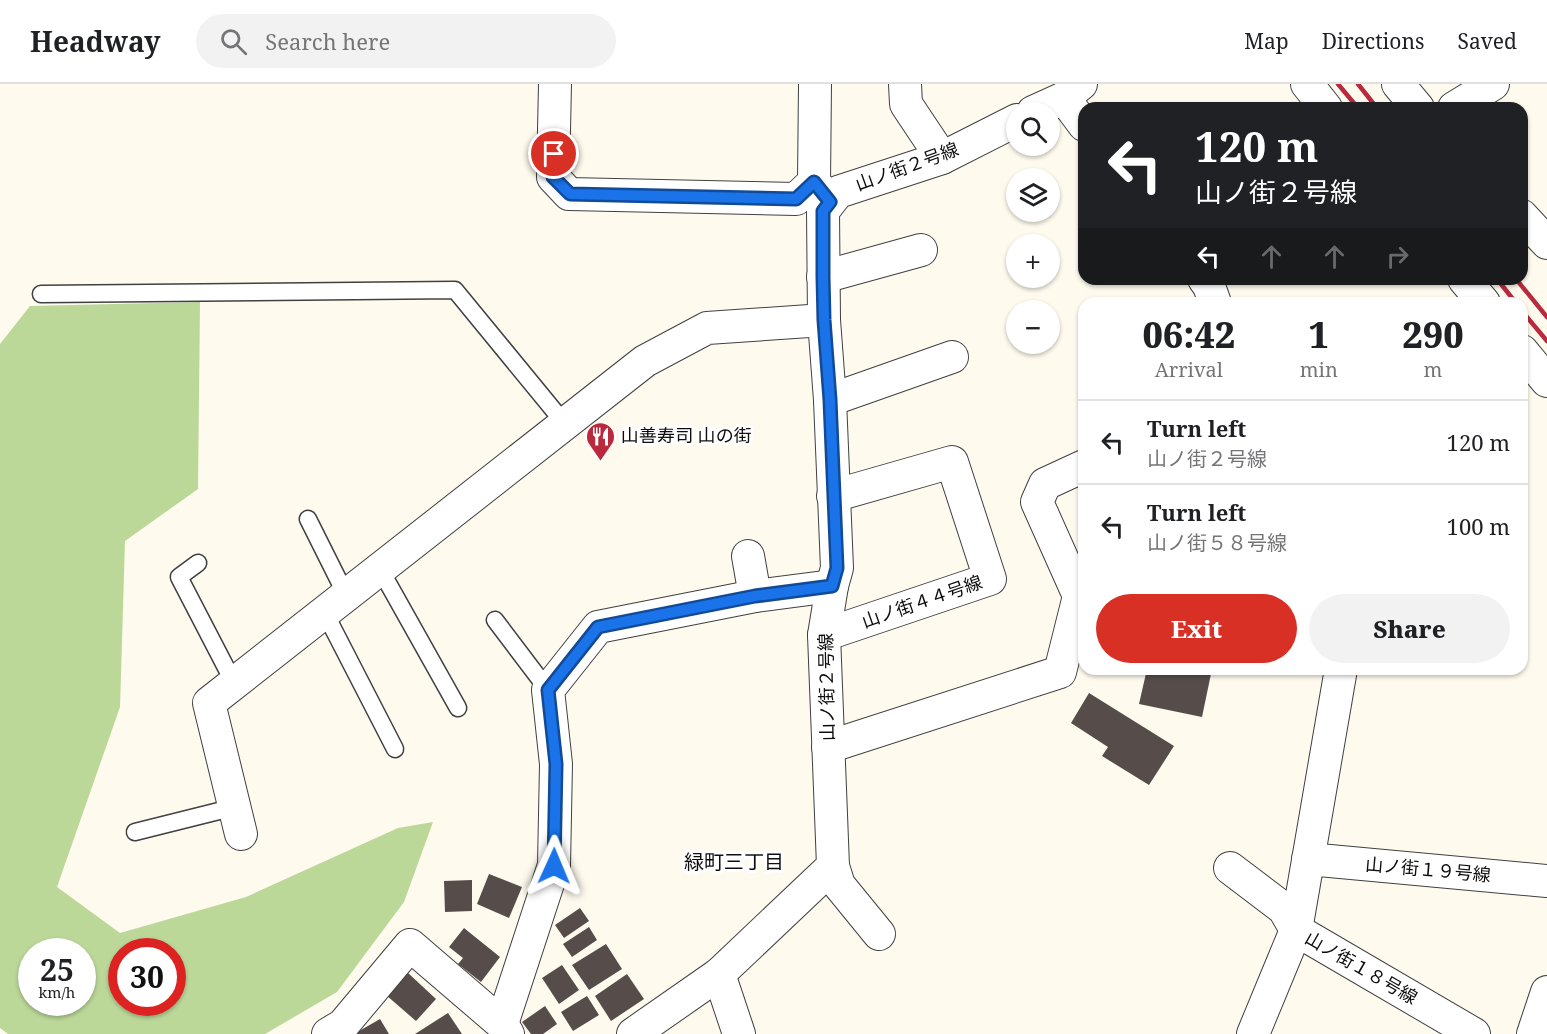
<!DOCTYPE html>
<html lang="en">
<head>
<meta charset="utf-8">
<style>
  :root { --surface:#fff; --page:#f2f2f2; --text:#202124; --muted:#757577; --line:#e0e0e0; --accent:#d93025 }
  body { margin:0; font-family:"Noto Serif","Noto Sans JP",serif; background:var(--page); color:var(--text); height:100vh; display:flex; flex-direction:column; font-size:22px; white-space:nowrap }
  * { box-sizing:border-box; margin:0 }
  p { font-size:20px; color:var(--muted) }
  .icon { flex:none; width:33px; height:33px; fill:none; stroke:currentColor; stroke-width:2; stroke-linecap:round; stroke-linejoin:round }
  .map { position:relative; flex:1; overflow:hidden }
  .drawer { position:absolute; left:1078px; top:213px; width:450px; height:378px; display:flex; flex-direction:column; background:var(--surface); border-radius:18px; box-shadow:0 2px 4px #0004 }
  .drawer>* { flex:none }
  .top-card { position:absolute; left:1078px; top:18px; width:450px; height:183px; border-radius:18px; box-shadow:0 2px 4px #0004; background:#202124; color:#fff; overflow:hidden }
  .controls { position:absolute; left:1006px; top:18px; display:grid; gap:12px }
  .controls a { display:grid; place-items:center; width:54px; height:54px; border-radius:50%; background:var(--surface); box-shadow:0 2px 4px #0004; font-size:30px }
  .speed { position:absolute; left:18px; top:854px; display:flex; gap:12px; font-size:30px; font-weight:700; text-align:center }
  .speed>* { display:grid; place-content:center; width:78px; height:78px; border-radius:50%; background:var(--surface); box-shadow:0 2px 4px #0004; line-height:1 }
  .speed small { font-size:15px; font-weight:400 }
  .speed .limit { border:9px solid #d22; background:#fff; color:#111 }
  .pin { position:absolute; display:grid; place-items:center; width:51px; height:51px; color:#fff; margin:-26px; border:3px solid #fff; border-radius:50%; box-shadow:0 2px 6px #0007 }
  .me { position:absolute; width:66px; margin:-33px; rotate:1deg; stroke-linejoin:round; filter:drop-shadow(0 0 4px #0008) }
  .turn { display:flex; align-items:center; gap:21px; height:126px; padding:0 18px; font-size:27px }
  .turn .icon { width:78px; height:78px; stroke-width:2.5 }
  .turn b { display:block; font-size:42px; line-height:51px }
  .lanes { display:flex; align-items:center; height:57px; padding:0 18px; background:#0003; justify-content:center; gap:30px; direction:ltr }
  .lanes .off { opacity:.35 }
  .eta { display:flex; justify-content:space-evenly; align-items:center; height:102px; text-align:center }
  .eta b { font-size:36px; font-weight:800; line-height:42px }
  .button { display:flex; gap:12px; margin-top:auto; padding:12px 18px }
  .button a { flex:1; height:69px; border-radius:36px; background:var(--accent); color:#fff; font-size:24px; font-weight:800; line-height:69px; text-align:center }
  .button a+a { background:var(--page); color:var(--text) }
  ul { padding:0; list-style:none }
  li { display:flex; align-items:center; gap:18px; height:84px; padding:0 18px; border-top:2px solid var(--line) }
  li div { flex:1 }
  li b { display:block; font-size:22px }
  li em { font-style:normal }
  header { display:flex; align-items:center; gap:36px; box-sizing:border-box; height:84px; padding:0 30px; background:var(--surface); border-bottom:2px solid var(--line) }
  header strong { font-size:28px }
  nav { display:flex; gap:33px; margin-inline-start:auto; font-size:21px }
  .search { width:420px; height:54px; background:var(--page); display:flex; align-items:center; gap:15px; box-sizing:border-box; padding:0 21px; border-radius:33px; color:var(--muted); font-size:22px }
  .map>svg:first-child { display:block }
  .forest { fill:#bbd899; fill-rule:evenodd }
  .building { fill:#564d4a }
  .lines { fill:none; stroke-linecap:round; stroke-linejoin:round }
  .lane-casing { stroke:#404040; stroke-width:19 }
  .street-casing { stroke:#404040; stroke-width:34 }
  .lane { stroke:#fff; stroke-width:16 }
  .street { stroke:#fff; stroke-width:32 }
  .rail { stroke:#b92a3e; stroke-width:4.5 }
  .route-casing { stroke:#114b97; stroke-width:15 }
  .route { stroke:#1a73e8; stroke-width:10 }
  .labels { text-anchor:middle; stroke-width:6; stroke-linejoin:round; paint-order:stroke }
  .street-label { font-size:18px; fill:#0d0d0d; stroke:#fff }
  .poi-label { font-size:18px; fill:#0d0d0d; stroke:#fff; text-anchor:start }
  .neighbourhood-label { font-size:20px; fill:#0d0d0d; stroke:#fff }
</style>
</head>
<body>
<header>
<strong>Headway</strong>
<div class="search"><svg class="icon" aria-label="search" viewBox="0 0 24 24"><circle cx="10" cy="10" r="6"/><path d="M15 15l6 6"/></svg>Search here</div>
<nav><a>Map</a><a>Directions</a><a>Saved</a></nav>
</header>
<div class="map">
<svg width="1547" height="950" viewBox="0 0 1547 950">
  <rect width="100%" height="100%" fill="#fefaee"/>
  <path class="forest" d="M200,218L198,405L125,457L120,623L57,803L120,849L246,813L398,744L433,738L404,818L337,908L265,950H8L0,944V260L30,222ZM32,867H82V918H32ZM122,867H172V918H122Z"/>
  <g class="building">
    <path d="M1147,585H1212L1202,633L1139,620Z"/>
    <path d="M1089,609L1174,662L1149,701L1102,672L1108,663L1071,639Z"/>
    <path d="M489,790L522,803L509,834L477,820Z"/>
    <path d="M472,796V827L445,828L444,797Z"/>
    <path d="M580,824L589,837L564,854L555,841Z"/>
    <path d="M589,843L597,856L572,873L563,860Z"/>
    <path d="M464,844L500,873L481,898L458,880L463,874L449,863Z"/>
    <path d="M606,860L622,885L589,906L572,881Z"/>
    <path d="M562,881L579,906L559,920L542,894Z"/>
    <path d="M407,888L436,915L416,937L386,911Z"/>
    <path d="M627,890L644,915L611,937L595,912Z"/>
    <path d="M587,912L599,931L573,947L561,928Z"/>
    <path d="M545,922L557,940L543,950H531L522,938Z"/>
    <path d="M448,929L462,950H415Z"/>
    <path d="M380,935L389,950H354Z"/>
  </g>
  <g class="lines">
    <defs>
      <g id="lane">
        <path d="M41,210L455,206L565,340"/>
        <path d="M308,435L346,511"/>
        <path d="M198,479L179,493L234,599"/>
        <path d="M380,485L458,624"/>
        <path d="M325,529L395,665"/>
        <path d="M495,536L548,606"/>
        <path d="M135,748L235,723"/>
      </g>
      <g id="street">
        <path d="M555,0L553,93L569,110L796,115L814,98"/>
        <path d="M815,0L814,98L828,115"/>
        <path d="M905,0L906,20L942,74"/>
        <path d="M1307,0L1326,24"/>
        <path d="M1398,0L1418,24"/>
        <path d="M1064,14L1084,41"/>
        <path d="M1454,24L1493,0"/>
        <path d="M1033,28L1064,14L1081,0"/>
        <path d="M1522,132L1547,159"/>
        <path d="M823,193L921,166"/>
        <path d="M1204,195L1209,202L1215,219"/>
        <path d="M1464,195L1484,219"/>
        <path d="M1522,267L1547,297"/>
        <path d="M830,316L952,273"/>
        <path d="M748,472L755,512"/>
        <path d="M824,551L990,495L952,378L833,412"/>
        <path d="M828,663L1060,588L1079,512L1037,418L1045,400L1084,382"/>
        <path d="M241,750L209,619L645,277L707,244L824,236"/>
        <path d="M1308,775L1547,797"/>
        <path d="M833,782L839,801L879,850"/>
        <path d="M1230,784L1284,825L1296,846L1474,950"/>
        <path d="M719,890L739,950"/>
        <path d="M502,940L554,781L556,680L548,606L598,543L755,512L832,502"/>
        <path d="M328,950L343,941L410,861L502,940L508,950"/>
        <path d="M633,950L719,890L833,782L824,551L832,502L837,484L830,316L824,236L823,127L838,108L942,74L1017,36"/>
        <path d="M1253,950L1296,846L1341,585"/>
        <path d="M1533,950L1547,908"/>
      </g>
    </defs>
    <use href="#lane" class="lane-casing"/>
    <use href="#street" class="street-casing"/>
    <use href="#lane" class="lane"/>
    <use href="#street" class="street"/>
    <g class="rail">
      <path d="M1338,0L1358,24"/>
      <path d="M1358,0L1377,24"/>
      <path d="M1497,195L1516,219"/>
      <path d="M1516,195L1547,233"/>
      <path d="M1522,227L1547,257"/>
    </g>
  </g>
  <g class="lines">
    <defs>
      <path id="route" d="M554,70L553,93L570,110L796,115L814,98L830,118L823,127V193L824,236L830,316L837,484L832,502L755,512L598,543L548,606L556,680L554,782"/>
    </defs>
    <use href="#route" class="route-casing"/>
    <use href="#route" class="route"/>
  </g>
  <defs>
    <symbol id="restaurant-pin" viewBox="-11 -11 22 30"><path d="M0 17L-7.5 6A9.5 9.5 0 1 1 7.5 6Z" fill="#b92a3e" stroke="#fff"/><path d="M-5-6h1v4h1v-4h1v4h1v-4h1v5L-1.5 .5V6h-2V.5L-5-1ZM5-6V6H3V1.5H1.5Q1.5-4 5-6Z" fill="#fff"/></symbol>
  </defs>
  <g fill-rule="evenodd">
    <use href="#restaurant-pin" x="584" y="336" width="33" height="45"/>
  </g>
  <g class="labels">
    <g class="street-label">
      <text transform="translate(907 83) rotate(-20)" y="6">山ノ街２号線</text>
      <text transform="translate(922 518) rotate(-19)" y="6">山ノ街４４号線</text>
      <text transform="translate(827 603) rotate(-91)" y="6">山ノ街２号線</text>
      <text transform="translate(1428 786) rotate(5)" y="6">山ノ街１９号線</text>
      <text transform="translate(1361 884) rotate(30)" y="6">山ノ街１８号線</text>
    </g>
    <g class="poi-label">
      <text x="621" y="358">山善寿司 山の街</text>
    </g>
    <g class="neighbourhood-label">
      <text x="734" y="785">緑町三丁目</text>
    </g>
  </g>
</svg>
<div class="controls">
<a><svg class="icon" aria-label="search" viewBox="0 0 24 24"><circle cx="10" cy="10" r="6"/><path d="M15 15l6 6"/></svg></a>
<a><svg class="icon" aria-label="layers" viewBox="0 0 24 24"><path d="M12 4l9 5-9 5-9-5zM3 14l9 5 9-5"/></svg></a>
<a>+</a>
<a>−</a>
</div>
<div class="speed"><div>25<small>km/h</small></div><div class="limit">30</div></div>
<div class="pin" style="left:554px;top:70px;background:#d93025"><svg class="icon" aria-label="arrive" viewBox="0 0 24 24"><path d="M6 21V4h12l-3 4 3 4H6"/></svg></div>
<svg class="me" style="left:554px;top:782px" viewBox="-20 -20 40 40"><path d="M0-17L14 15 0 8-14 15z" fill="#1a73e8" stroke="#fff" stroke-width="4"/></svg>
<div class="top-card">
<div class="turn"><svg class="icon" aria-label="left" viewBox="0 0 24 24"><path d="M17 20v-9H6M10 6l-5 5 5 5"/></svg><div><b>120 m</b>山ノ街２号線</div></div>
<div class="lanes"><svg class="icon" aria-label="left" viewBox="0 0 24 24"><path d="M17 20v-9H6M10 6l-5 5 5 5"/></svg><svg class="icon off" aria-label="ahead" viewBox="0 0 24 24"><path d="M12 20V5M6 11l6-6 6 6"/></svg><svg class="icon off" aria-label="ahead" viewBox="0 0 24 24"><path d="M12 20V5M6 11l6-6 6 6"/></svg><svg class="icon off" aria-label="right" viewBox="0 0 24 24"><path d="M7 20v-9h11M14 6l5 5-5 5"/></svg></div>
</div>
<section class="drawer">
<div class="eta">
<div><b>06:42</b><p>Arrival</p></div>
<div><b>1</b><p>min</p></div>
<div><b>290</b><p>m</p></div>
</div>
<ul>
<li><svg class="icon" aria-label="left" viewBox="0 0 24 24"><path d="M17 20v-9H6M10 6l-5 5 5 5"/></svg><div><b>Turn left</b><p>山ノ街２号線</p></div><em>120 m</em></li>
<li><svg class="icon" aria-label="left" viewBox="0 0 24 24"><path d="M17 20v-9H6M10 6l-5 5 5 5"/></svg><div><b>Turn left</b><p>山ノ街５８号線</p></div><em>100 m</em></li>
</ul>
<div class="button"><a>Exit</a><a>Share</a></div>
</section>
</div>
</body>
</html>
